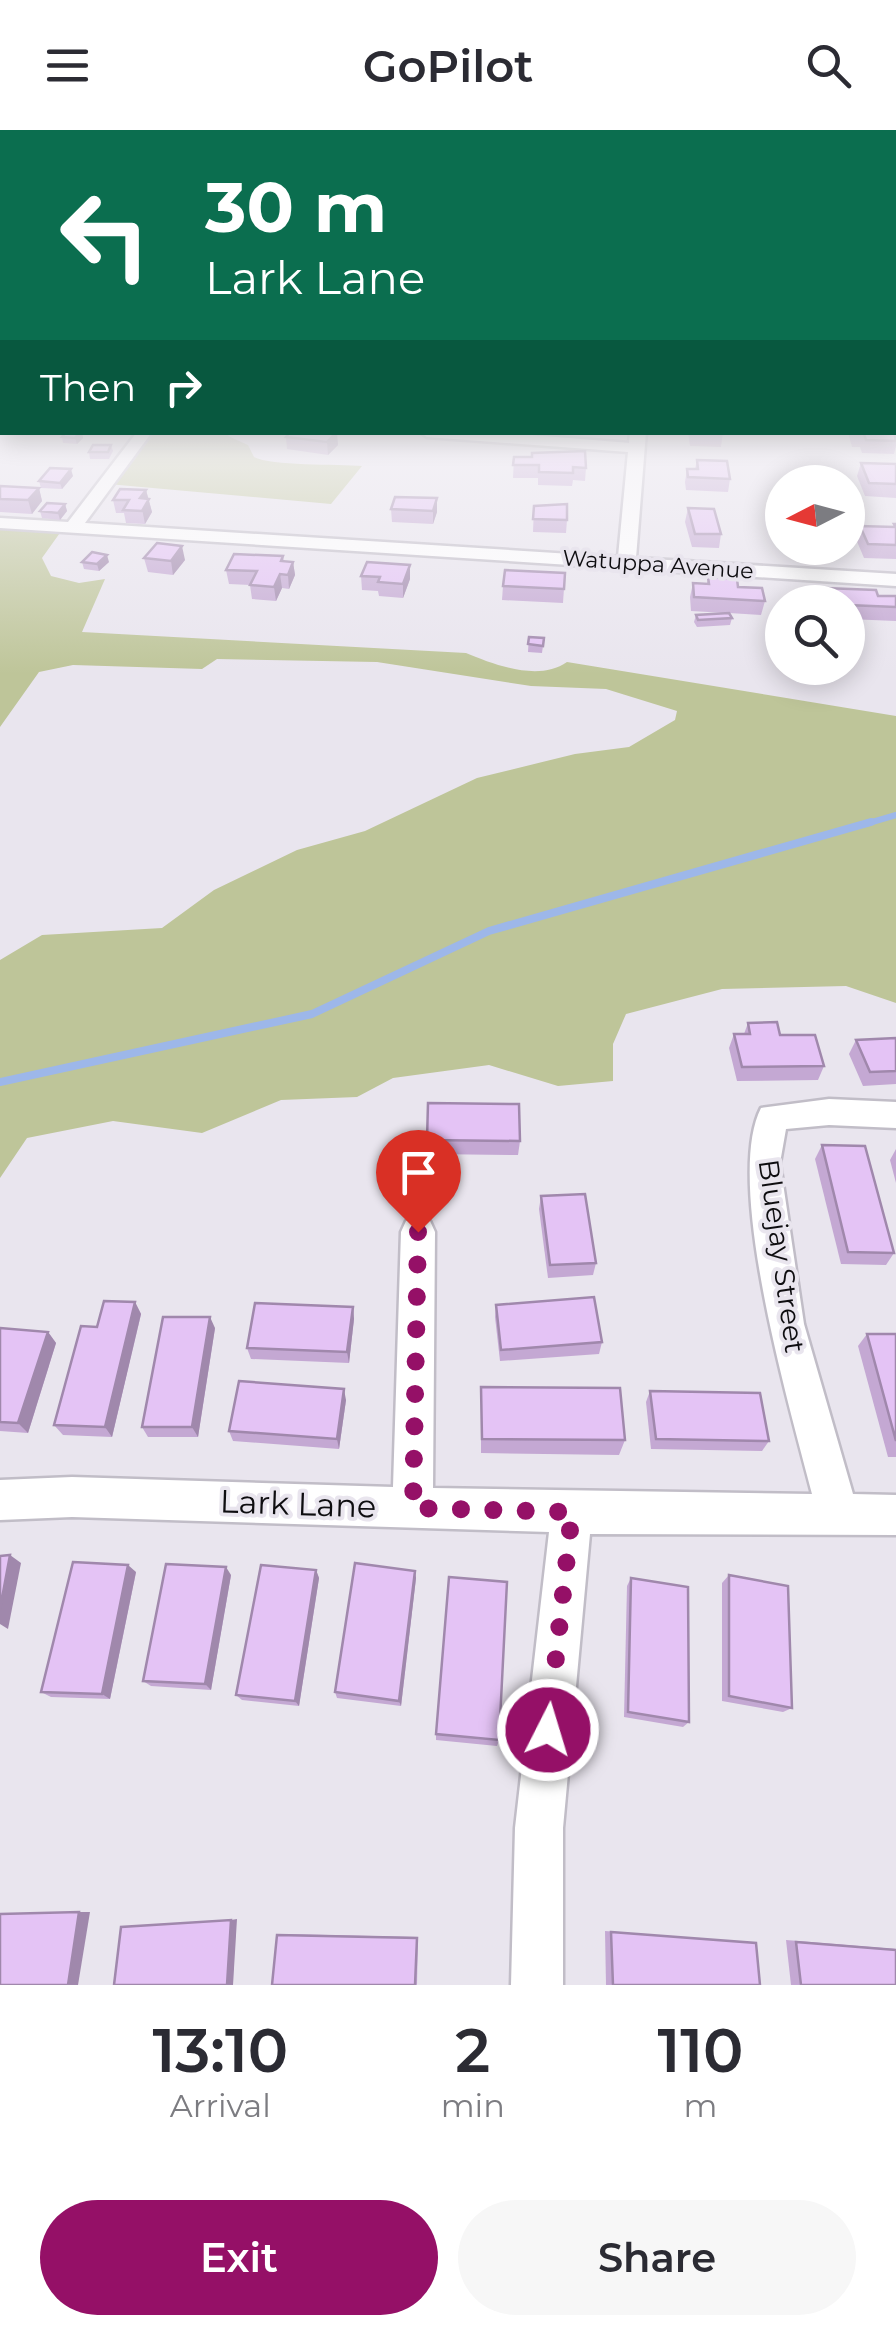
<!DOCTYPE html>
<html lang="en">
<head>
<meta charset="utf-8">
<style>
  :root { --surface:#fff; --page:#f7f7f7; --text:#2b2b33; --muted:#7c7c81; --accent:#951067 }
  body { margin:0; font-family:Montserrat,sans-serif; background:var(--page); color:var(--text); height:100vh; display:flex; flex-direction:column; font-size:38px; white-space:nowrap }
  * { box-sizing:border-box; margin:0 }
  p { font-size:32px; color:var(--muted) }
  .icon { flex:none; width:55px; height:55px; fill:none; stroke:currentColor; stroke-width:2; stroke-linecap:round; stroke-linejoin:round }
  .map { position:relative; height:1855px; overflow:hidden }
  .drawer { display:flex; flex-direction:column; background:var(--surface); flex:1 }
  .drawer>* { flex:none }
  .hud { position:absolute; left:0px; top:0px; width:898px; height:305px; box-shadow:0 5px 25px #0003; background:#0b6e4f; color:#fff; overflow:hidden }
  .needle { width:65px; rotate:264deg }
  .controls { position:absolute; left:765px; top:335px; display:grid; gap:20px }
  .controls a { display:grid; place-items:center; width:100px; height:100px; border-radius:50%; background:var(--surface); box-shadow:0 5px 25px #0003; font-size:50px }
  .pin { position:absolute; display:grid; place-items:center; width:85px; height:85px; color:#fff; margin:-102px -42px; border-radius:50% 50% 50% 0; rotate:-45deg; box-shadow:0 0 10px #0007 }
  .pin .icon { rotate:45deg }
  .me { position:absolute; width:110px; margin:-55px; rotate:5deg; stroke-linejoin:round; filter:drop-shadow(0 0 8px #0008) }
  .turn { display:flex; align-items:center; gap:35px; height:210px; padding:0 40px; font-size:45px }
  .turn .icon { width:130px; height:130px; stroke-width:2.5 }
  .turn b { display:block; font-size:70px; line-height:85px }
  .then { display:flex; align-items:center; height:95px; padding:0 40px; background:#0003; gap:20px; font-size:38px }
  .eta { display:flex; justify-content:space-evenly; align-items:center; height:170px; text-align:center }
  .eta b { font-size:60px; font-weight:600; line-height:70px }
  .primary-button { display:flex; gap:20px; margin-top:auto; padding:20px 40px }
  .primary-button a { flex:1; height:115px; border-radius:60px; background:var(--accent); color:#fff; font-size:40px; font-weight:600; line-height:115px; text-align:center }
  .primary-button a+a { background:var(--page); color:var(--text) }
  header { display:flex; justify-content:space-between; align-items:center; height:130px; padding:0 40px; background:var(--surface); font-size:45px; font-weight:600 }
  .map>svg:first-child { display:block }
  .green { fill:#bec599 }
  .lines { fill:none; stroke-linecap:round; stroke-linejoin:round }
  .stream-far1 { stroke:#9db7e9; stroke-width:6 }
  .stream { stroke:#9db7e9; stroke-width:8 }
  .street-casing { stroke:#c1bdc7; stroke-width:5 }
  .street { fill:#fff; fill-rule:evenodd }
  .wall { fill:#c4a8d3 }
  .shaded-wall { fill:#a088ac }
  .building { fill:#e4c3f5; stroke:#a088ac; stroke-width:2.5 }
  .route { stroke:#951067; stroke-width:18; stroke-dasharray:0 32.4 }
  .labels { text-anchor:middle; stroke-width:8; stroke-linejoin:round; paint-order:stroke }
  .far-street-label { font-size:22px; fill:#0e0d10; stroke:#e9e5ee }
  .street-label { font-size:28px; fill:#0e0d10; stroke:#e9e5ee }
  .near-street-label { font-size:32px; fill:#0e0d10; stroke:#e9e5ee }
</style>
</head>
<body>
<header><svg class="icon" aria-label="menu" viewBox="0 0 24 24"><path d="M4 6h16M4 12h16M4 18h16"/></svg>GoPilot<svg class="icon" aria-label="search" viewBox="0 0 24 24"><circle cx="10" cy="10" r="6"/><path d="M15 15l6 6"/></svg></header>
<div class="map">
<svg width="896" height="1855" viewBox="0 0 896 1855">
  <rect width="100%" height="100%" fill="#e9e5ee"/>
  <g class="green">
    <path d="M149,303H230L228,306L248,315L254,327C271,336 337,334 362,336L331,374L108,354Z"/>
    <path d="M6,393L62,400L42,428L51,446L79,453L105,449L82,502L466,523C495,535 539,552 567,532L896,586V873L846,856L722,859L626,884L613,914V951L558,956L489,935L393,948L357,967L281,970L202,1003L113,991L27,1008L0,1048V830L42,805L162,798L214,760L297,720L365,701L477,648L575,624L629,617L675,590L677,581L606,559L531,556L377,532L217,529L202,539L73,535L39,542L0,597V398Z"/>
  </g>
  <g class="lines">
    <path class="stream-far1" d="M862,695L896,685"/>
    <path class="stream" d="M0,952L312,884L489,801L871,692"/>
    <defs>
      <g id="street">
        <path d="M137,302H152L85,393L618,427L628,322L427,307L420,302H495L629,313L630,302H646L636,428L896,444V456L0,398V388L68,392Z"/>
        <path d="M829,969L896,972V998L829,995L786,999L780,1033L804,1194L853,1364L896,1365V1405L590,1404L563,1698V1855H511L515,1698L549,1402L72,1387L0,1390V1350L72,1347L393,1357L401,1102L406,1091L418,1087L430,1091L435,1102L433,1358L812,1364C791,1281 723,1052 761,978Z"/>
      </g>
    </defs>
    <use href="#street" class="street-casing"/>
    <use href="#street" class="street"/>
  </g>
  <g class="wall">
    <path d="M66,302H82L83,308L77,314L63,313L62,307Z"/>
    <path d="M290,302L338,315L328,325L287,319L286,307Z"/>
    <path d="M688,302H723L721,317L690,316Z"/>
    <path d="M850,302H894L896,308V316L894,324L862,323L860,317H852L849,306Z"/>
    <path d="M111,315L113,321L109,329H90L89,322Z"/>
    <path d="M514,327L586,338L585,351L573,350L572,356L538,355V348H513Z"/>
    <path d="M697,330L730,349L728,362L686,360L685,352L687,339H695Z"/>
    <path d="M861,333L896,334V368L865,366L857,346Z"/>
    <path d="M73,346L62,359L41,358L39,351Z"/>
    <path d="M39,358L42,371L32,384L0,382V369Z"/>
    <path d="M146,360L152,382L145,394L126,393L124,383H116L113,370Z"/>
    <path d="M395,367L437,382L433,394L392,392L391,379Z"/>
    <path d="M65,374L67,381L60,390L42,388L40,381Z"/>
    <path d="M534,376L567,390L566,403L533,402Z"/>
    <path d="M688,378L721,404L719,418L692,417L685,392Z"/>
    <path d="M894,394H896V429L864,428L856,409L860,396L893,397Z"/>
    <path d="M283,426L284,431L293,432L295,445L289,459L282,458L276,471L252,469L250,455L229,454L226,440Z"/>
    <path d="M144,428L185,430L173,445L148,442Z"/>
    <path d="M82,432H109L99,441L84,439Z"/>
    <path d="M410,435V449L403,468L379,466L378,461L362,460L361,446Z"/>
    <path d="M565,443L563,473L502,470L503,456Z"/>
    <path d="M708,447L738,457L765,471L761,485L729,483L732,488L730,495L697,497L694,492L696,485L726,483L691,481L690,467L693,453L707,454Z"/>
    <path d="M824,458L878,466H896V491L848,489V472H821Z"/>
    <path d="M529,507L544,508L542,523L528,522Z"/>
    <path d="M748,893L780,905L824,936L818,950L737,951L729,918L734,904H744Z"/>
    <path d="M896,908V954L863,956L849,924L856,910Z"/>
    <path d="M427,1010L520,1011L518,1025L427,1024Z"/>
    <path d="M822,1015L894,1123L886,1135L841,1134L815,1029Z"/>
    <path d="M896,1019V1053L890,1030Z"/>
    <path d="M541,1066L596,1133L593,1145L548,1148L539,1079Z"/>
    <path d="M135,1172L141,1184L112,1307L63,1305L54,1295L97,1197Z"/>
    <path d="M496,1175L602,1212L599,1224L500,1231L495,1187Z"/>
    <path d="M353,1177L354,1189L349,1233L251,1229L247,1218Z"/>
    <path d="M0,1198L48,1202L56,1213L28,1303L0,1301Z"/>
    <path d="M215,1198L198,1307H148L142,1297Z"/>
    <path d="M867,1204H896V1327H888L858,1216Z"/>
    <path d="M481,1257L625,1310L619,1325L481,1323Z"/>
    <path d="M650,1261L769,1311L762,1321L651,1319L646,1272Z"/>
    <path d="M346,1270L339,1319L233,1311L229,1301Z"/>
    <path d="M316,1440L319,1448L299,1576L242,1570L236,1565Z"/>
    <path d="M136,1442L110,1569L51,1567L41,1562Z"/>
    <path d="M231,1445L211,1560L151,1556L143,1551Z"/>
    <path d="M729,1445L792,1578L783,1582L722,1571V1453Z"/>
    <path d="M416,1448L401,1576L337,1568L335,1562Z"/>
    <path d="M631,1448L689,1592L683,1597L624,1587L627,1456Z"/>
    <path d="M436,1604L499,1610L497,1616L436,1610Z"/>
    <path d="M605,1801L756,1813L760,1855H606Z"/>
    <path d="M284,1804L418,1807L417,1855L277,1805Z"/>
    <path d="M786,1810L896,1819V1855H791Z"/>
  </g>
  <g class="shaded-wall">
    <path d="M80,302H82L83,308L77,314L75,308Z"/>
    <path d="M337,302L338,315L328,325L327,312Z"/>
    <path d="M71,339L73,346L62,359L60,353Z"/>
    <path d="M39,358L42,371L32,384L28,370Z"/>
    <path d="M146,360L152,382L145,394L140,368Z"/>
    <path d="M437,368V382L433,394V381Z"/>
    <path d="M65,374L67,381L60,390L58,383Z"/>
    <path d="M182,416L185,430L173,445L171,431Z"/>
    <path d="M107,425L109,432L99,441L97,434Z"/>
    <path d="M293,432L295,445L289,459L288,445Z"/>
    <path d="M410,435V449L403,468V454Z"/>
    <path d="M280,444L282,458L276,471L274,457Z"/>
    <path d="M135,1172L141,1184L112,1307L105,1297Z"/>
    <path d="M353,1177L354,1189L349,1233L347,1222Z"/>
    <path d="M210,1187L215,1198L198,1307L192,1297Z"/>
    <path d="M48,1202L56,1213L28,1303L18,1293Z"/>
    <path d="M344,1259L346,1270L339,1319L337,1309Z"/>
    <path d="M10,1425L21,1433L8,1499L0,1494V1479Z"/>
    <path d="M128,1435L136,1442L110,1569L102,1564Z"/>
    <path d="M226,1437L231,1445L211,1560L205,1554Z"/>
    <path d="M316,1440L319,1448L299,1576L295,1571Z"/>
    <path d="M415,1441L416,1448L401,1576L399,1571Z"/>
    <path d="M79,1782H90L78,1855H68Z"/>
    <path d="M237,1789L233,1855H227L231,1790Z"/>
  </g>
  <g class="building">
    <path d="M66,302H80L75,308L62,307Z"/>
    <path d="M290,302H337L327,312L286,307Z"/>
    <path d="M692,302H723V304L692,303Z"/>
    <path d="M855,302H894L896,311L866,310L864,304H855Z"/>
    <path d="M93,315H111L108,322H89Z"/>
    <path d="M585,321L586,338L573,337V343L539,342V335H513L514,327H532V323Z"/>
    <path d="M697,330L727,331L730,349L688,347L687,339H698Z"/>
    <path d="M861,333L896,334V354L869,353Z"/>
    <path d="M50,338L71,339L60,353L39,351Z"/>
    <path d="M0,356L39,358L28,370L0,369Z"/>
    <path d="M120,359L146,360L140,368L149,369L142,381L123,380L129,370H113Z"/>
    <path d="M395,367L437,368L433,381L391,379Z"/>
    <path d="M47,373L65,374L58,383L40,381Z"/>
    <path d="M567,374V390L533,389L534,376Z"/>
    <path d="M688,378L714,379L721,404H695Z"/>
    <path d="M894,394H896V415L868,414L860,396L896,397Z"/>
    <path d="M157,413L182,416L171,431L144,428Z"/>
    <path d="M92,422L107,425L97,434L82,432Z"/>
    <path d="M234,424L283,426L281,431L293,432L288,445L280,444L274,457L250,455L257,441L226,440Z"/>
    <path d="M367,432L410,435L403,454L378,452L380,447L361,446Z"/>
    <path d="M505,440L565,443L564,459L503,456Z"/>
    <path d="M708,447L737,449L738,457L762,458L765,471L694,467L693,453L709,454Z"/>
    <path d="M824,458L876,460L878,466H896V477L848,475V472H829Z"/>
    <path d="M729,483L732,488L698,490L696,485Z"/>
    <path d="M529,507L544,508L543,516L528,514Z"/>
    <path d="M777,892L780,905H815L824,936L742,937L734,904H750L748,893Z"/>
    <path d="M896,908V941L870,942L856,910Z"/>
    <path d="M428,973L519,974L520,1011L427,1010Z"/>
    <path d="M822,1015L865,1016L894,1123L848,1122Z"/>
    <path d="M585,1064L596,1133L550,1135L541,1066Z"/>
    <path d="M594,1167L602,1212L501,1220L496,1175Z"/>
    <path d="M104,1171L135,1172L105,1297L54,1295L81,1196L97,1197Z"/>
    <path d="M255,1173L353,1177L347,1222L247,1218Z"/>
    <path d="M163,1187H210L192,1297H142Z"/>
    <path d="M0,1198L48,1202L18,1293L0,1292Z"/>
    <path d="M867,1204H896V1311Z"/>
    <path d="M239,1251L344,1259L337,1309L229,1301Z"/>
    <path d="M481,1257L620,1258L625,1310L482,1309Z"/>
    <path d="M650,1261L760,1263L769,1311L656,1309Z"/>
    <path d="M10,1425L0,1479V1426Z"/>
    <path d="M73,1432L128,1435L102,1564L41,1562Z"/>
    <path d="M355,1433L415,1441L399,1571L335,1562Z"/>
    <path d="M166,1434L226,1437L205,1554L143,1551Z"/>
    <path d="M261,1435L316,1440L295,1571L236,1565Z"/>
    <path d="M729,1445L788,1456L792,1578L729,1566Z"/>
    <path d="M449,1447L507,1452L499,1610L436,1604Z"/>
    <path d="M631,1448L688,1457L689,1592L628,1582Z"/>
    <path d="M79,1782L68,1855H0V1784Z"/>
    <path d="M231,1790L227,1855H114L121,1797Z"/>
    <path d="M611,1802L756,1813L760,1855H613Z"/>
    <path d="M277,1805L417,1808L415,1855H272Z"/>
    <path d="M796,1812L896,1820V1855H801Z"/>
  </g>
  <linearGradient id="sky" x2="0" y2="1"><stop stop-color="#8ab5e8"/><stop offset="0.52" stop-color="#f5f3f7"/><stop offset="1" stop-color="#f5f3f7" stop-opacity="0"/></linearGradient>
  <rect width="896" height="544" fill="url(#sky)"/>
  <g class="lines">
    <path class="route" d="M418,1102L413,1378L572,1382L548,1600"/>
  </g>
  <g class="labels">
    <g class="far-street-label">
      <text transform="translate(658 434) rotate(4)" y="8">Watuppa Avenue</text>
    </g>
    <g class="street-label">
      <text transform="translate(782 1126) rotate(82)" y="10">Bluejay Street</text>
    </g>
    <g class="near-street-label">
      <text transform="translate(298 1374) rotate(2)" y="11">Lark Lane</text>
    </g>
  </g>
</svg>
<div class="controls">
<a><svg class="needle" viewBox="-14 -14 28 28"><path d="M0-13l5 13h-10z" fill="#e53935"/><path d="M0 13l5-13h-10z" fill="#7c7c81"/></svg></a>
<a><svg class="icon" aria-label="search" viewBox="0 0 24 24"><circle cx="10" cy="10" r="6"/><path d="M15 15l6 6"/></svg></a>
</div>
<div class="pin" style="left:418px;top:1102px;background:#d93025"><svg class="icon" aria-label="arrive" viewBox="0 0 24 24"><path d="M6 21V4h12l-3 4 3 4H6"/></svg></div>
<svg class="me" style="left:548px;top:1600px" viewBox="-20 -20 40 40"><circle r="17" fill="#951067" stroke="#fff" stroke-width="3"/><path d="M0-11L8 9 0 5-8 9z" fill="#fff"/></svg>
<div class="hud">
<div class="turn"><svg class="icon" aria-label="left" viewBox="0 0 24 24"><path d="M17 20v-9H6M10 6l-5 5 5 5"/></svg><div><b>30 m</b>Lark Lane</div></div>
<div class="then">Then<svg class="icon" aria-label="right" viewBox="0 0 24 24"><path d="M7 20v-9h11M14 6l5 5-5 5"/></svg></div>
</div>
</div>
<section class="drawer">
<div class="eta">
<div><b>13:10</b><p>Arrival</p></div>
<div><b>2</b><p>min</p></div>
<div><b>110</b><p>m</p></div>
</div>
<div class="primary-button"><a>Exit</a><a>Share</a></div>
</section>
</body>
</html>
